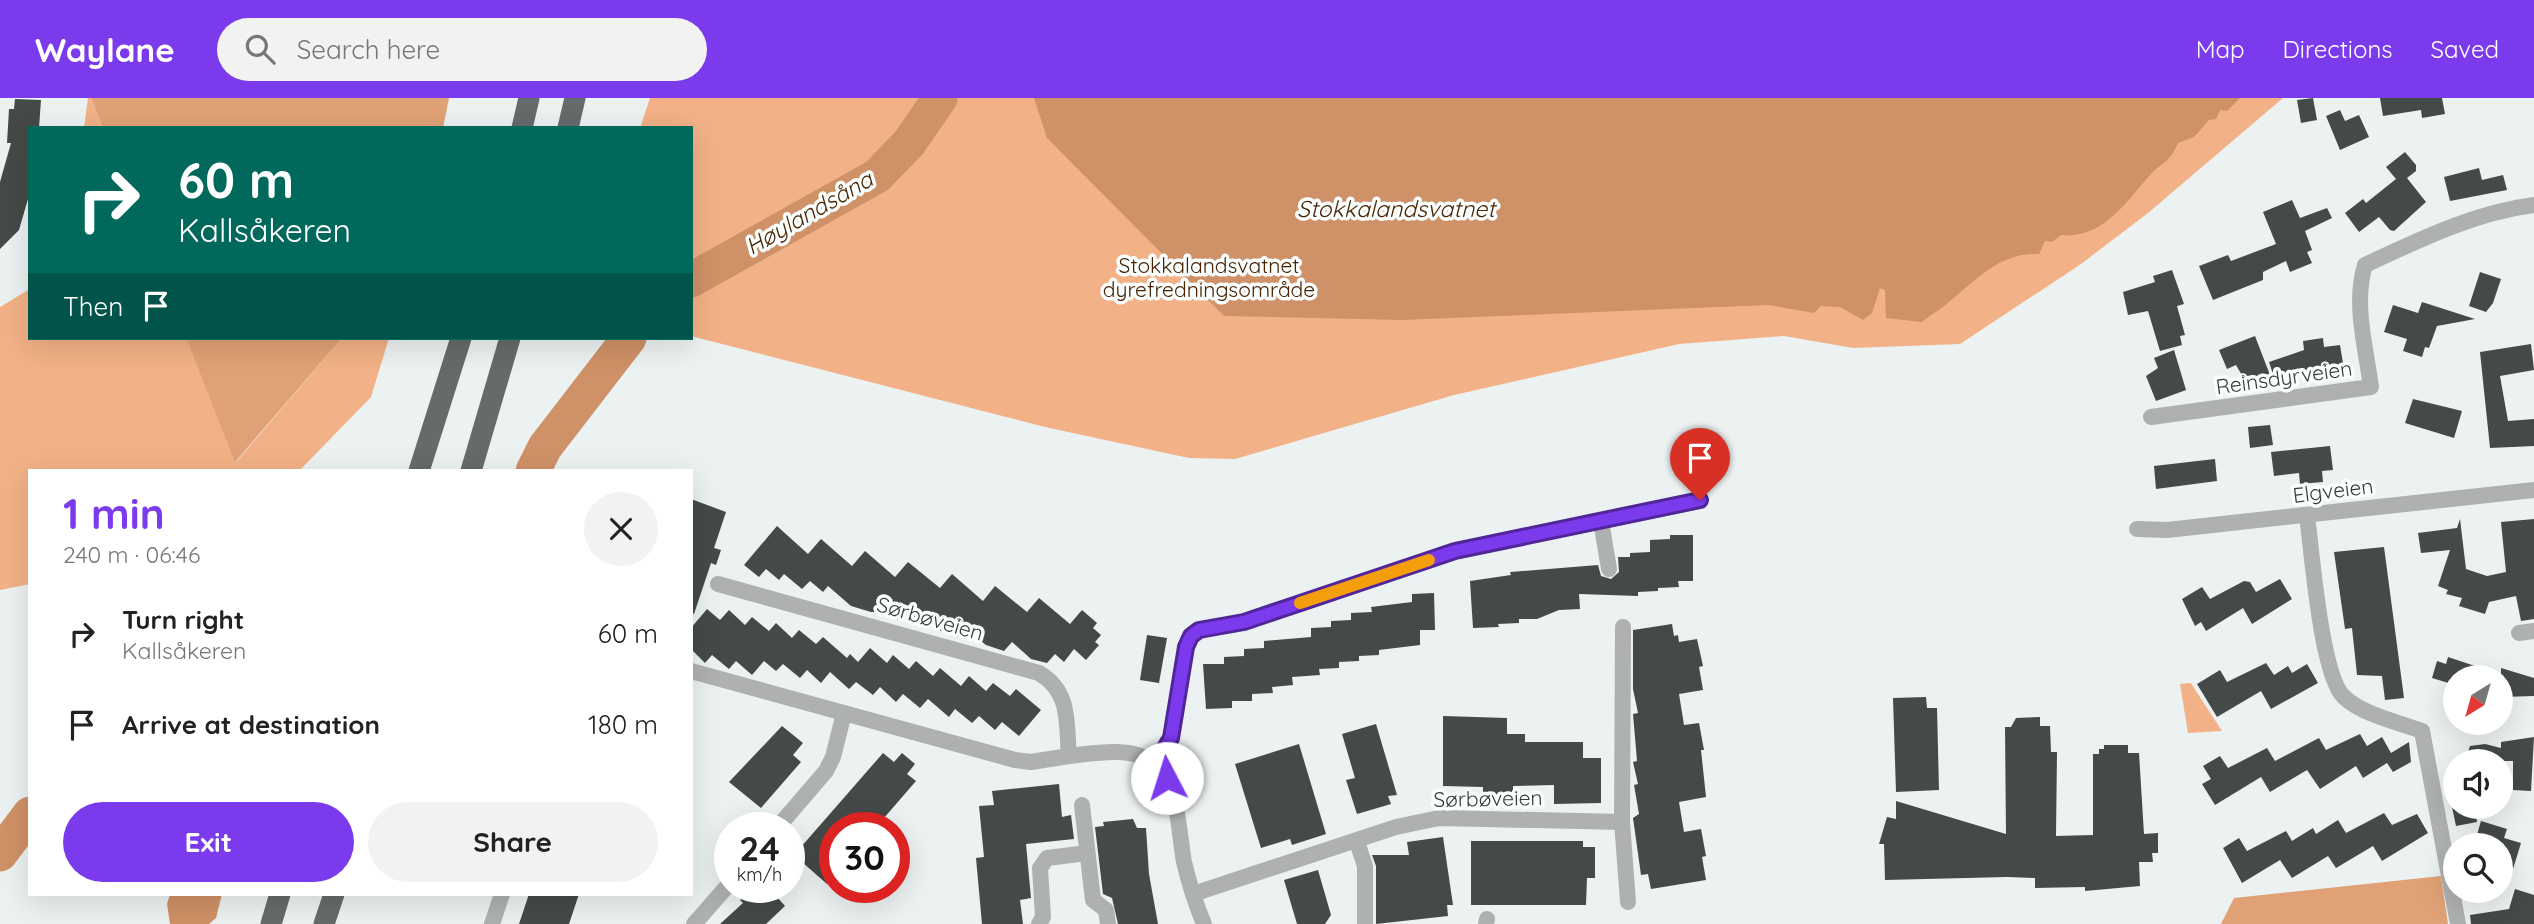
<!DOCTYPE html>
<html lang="en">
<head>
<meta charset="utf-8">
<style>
  :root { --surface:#fff; --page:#f2f2f2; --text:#222; --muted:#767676; --accent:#7c3aed }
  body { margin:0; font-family:Quicksand,sans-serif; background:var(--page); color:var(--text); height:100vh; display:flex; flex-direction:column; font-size:26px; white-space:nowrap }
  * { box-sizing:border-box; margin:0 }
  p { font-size:23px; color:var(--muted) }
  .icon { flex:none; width:38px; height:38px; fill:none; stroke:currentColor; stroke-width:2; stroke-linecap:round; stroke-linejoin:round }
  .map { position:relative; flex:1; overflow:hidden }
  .sheet { position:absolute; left:28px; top:371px; width:665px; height:427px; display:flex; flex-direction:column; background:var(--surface); border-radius:0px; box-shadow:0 7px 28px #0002 }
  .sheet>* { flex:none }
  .top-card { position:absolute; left:28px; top:28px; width:665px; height:214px; border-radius:0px; box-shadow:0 7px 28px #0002; background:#00695c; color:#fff; overflow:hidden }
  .needle { width:46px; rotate:217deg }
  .fabs { position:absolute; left:2443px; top:567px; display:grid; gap:14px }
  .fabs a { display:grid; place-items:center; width:70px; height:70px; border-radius:50%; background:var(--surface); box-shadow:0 7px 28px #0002; font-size:35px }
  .speed { position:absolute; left:714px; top:714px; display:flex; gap:14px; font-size:35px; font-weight:700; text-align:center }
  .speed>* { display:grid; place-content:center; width:91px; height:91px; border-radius:50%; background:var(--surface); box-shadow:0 7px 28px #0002; line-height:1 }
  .speed small { font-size:18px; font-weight:400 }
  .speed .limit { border:10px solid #d22; background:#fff; color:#111 }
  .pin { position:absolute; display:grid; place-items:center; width:60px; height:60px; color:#fff; margin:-72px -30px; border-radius:50% 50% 50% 0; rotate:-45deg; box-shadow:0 0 7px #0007 }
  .pin .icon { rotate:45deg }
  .me { position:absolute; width:77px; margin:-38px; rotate:355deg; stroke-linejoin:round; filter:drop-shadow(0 0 5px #0008) }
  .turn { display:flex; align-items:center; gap:24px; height:147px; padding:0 35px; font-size:32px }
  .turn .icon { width:91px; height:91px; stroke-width:2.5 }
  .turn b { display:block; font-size:49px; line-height:60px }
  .then { display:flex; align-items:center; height:66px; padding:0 35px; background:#0003; gap:14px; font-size:26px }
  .round { display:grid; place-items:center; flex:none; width:74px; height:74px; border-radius:37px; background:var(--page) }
  .overview { display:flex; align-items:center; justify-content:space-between; height:119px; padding:0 35px }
  h1 { font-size:42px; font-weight:700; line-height:52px; color:var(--accent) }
  .primary-button { display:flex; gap:14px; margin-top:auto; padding:14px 35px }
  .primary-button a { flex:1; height:80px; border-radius:42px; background:var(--accent); color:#fff; font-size:28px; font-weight:700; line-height:80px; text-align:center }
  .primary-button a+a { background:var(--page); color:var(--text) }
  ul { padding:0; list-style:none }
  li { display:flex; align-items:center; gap:21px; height:91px; padding:0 35px }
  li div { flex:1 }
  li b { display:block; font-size:26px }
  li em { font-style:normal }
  header { display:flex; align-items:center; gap:42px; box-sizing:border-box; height:98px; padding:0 35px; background:var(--accent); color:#fff }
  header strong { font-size:33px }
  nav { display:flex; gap:38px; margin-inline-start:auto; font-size:24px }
  .search { width:490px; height:63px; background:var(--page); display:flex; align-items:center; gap:18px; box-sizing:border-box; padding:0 24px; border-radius:38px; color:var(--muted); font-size:26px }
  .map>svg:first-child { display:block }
  .green { fill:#f2b186 }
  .forest { fill:#e1a176 }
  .water { fill:#cf9167 }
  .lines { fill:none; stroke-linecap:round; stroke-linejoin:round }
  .river { stroke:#cf9167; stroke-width:35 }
  .building { fill:#454a49 }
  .street { stroke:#afb1b1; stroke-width:16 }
  .highway { stroke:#666a6a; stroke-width:21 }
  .route-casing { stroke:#51269a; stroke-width:18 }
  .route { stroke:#7c3aed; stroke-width:12 }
  .slow { stroke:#f59e0b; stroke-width:12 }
  .labels { text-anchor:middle; stroke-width:7; stroke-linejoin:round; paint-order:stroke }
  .park-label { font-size:21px; fill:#4a2200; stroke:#f9fffe }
  .street-label { font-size:21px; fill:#3a3c3c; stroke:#f9fffe }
  .water-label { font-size:23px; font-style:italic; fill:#4e2503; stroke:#f9fffe }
</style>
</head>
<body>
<header>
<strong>Waylane</strong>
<div class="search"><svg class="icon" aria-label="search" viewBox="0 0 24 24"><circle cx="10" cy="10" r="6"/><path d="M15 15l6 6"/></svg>Search here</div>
<nav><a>Map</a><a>Directions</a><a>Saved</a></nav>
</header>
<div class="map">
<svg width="2534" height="826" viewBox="0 0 2534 826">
  <rect width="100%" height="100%" fill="#ecf1f1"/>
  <g class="green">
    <path d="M88,0H91L103,30H84Z"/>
    <path d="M650,0H2283L2148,115L2081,166L1960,246L1853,250L1784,238L1679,246L1454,297L1235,361L1189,360L1045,329L691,238V30H640Z"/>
    <path d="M30,191V240H186L236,364L342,240H389L371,299L299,373H30V486L0,492V209Z"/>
    <path d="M2191,585L2194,590L2222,633L2188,635L2180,586Z"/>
  </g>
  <g class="forest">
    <path d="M91,0H449L443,30H103Z"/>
    <path d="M186,240H342L235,364Z"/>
    <path d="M2441,778L2448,826H2221L2234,800Z"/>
  </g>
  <g class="water">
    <path d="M1034,0H2240L2227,13L2220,12L2216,21L2209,22L2194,39L2178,45C2168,67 2164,62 2150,77C2125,105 2103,141 2061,137L2052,144L2045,143L2039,156C2000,154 1976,182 1949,204C1940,212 1930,217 1922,224L1886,220L1885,192L1880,190L1872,215L1863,222L1840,209L1821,208L1814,215L1768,207L1402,222L1224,218L1047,40Z"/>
    <path d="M170,796H222L216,820L209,826H170L167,806Z"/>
  </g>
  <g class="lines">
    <g class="river">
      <path d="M691,182L877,78L909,45L940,0"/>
      <path d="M533,373L545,349L629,240"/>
      <path d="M0,756L30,716"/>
    </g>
  </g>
  <g class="building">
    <path d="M2313,0L2317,22L2301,25L2297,2Z"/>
    <path d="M2380,0H2442L2445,16L2422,20L2421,12L2383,18Z"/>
    <path d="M15,1L41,2L39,30H30V94L19,132L0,151V84L11,45H7L9,11H14Z"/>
    <path d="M2340,12L2345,23L2359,17L2369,39L2340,52L2326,18Z"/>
    <path d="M2405,54L2416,67V73L2407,80L2426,104L2394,133L2390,132L2379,119L2359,134L2345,115L2363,101L2366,105L2396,81L2386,69Z"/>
    <path d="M2479,70L2482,82L2503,77L2507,92L2450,103L2444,79Z"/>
    <path d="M2292,102L2300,120L2327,110L2332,120L2305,133L2312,152L2307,154L2312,165L2290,174L2286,163L2263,174V182L2213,202L2199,168L2228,157L2231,163L2276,146L2263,114Z"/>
    <path d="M2172,172L2184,206L2177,208L2185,237L2180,238L2182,247L2160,253L2148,213L2128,217L2123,194L2155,184L2153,178Z"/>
    <path d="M2480,174L2501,181L2493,205L2486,214L2469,208Z"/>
    <path d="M2422,204L2475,221L2437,228L2429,250L2425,249L2422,259L2403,253L2407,241L2384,234L2393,207L2418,215Z"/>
    <path d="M2255,238L2270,277L2247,286L2236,267L2227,271L2219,252Z"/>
    <path d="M2323,240L2324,249L2340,247L2344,271L2301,279L2300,273L2275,282L2269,264L2304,252L2303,243Z"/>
    <path d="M2531,246L2534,272L2500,278L2508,323L2534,321V348L2490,350L2480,254Z"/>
    <path d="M2174,252L2186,292L2156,303L2146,278L2158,270L2154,260Z"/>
    <path d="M2413,301L2462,313L2454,340L2405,325Z"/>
    <path d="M2270,327L2273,347L2250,350L2248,329Z"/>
    <path d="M2330,348L2333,372L2322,373L2323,384L2300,386L2299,375L2274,378L2271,354Z"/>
    <path d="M2215,361L2217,383L2156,391L2154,368Z"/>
    <path d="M691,401L726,414L714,450L721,452L716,467L711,465L694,516L691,515Z"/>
    <path d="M2460,421L2466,471L2487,478L2506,474L2501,424L2534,421V521L2521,523L2516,498L2489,504L2485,516L2459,508L2462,500L2446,496L2448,492L2438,488L2450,452L2421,455L2418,435L2457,430Z"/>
    <path d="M777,428L808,456L821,441L852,468L865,453L895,479L908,464L940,490L952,476L983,503L995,488L1027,514L1039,500L1070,526L1082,512L1097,525L1093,530L1101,537L1095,544L1099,547L1086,562L1074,551L1064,564L1055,556L1047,565L1031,561L1012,544L1004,553L986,547L968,533L962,540L936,531L924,521L920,526L899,519L898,522L881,508L876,514H871L851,508L828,488L823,494L810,483L802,491L784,476L779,482L766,471L759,479L744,467Z"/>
    <path d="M1670,437H1693V483H1678L1679,489L1658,490V493L1638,494V498L1579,496L1580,511L1559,512L1537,521H1519V525L1498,526L1499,529L1473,530L1470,483L1511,477L1510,474L1598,467L1601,478L1611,481L1619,474L1618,459H1630V455L1650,454V442L1670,441Z"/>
    <path d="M2384,449L2404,600L2385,602L2382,578L2357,577L2352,530L2345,531L2334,454Z"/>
    <path d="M2280,481L2292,501L2252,526L2243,510L2206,533L2201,524L2195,528L2182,501L2202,489L2210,501L2244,483L2250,484L2256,494Z"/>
    <path d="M1434,495L1435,532H1420V547L1379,552V557L1359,558V563L1339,564V570L1319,571L1320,577L1292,579L1293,587L1272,589L1273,595L1252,596V603H1232V610L1206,611L1203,566H1224V559L1244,558V551L1264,550V543L1311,539V530L1331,529V523L1351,522V515L1372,514L1371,509L1412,504V496Z"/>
    <path d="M707,511L720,522L729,512L745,527L752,519L769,533L776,525L792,540L799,532L816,546L823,539L847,560L850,556L858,564L870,550L887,565L893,557L909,571L916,563L933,578L940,570L961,588L969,578L986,593L993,585L1010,598L1016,591L1041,612L1019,638L1002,624L995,632L979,618L972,625L955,611L949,619L928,601L920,610L903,596L896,604L880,589L873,597L856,584L849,591L830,574L821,585L807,572L800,580L783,566L776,573L764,563L752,577L736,563L729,571L712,557L705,565L691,551V530Z"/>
    <path d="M1672,526L1674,538L1678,537L1679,544L1697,541L1703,568L1699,569L1703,592L1679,596L1684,627L1699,625L1704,652H1701L1706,699L1679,704L1684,734L1701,731L1706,758L1702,759L1706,782L1651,791L1648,776L1641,777L1633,720L1639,716L1634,687L1638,686L1633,664L1637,663L1633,616L1638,615L1633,591V532Z"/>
    <path d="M1147,537L1167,540L1159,585L1140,582Z"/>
    <path d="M2448,559L2499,576V579H2455V587L2432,580L2437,563L2446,566Z"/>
    <path d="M2266,565L2274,577L2288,568L2292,575L2307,566L2318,585L2271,611L2261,593L2217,619L2197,586L2220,572L2227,584Z"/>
    <path d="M2501,570L2534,580V598L2501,599Z"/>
    <path d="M1926,599L1927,610H1937L1939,692L1896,694L1893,600Z"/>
    <path d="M1443,618L1507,620V636H1525V644H1583V660H1601V705L1554,706V687L1513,688V703H1483V689L1443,688Z"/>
    <path d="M2040,619V628H2050L2051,654H2057L2056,738L2093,737V656H2099V651H2104V647H2128V655H2139L2144,736L2158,735V755H2152L2153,764H2139L2140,788L2085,793V789L2035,790V780L2007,779L1885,782L1884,746H1879L1887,719L1896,721V703L2006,736L2005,629H2011L2016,620Z"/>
    <path d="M1376,626L1397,697L1388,698L1391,706L1357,716L1346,682L1355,680L1342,636Z"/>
    <path d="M782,628L803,645L793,657L801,664L761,710L729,684Z"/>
    <path d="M2360,636L2367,648L2382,639L2391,655L2409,644L2411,664L2393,674L2387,665L2363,680L2356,668L2320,691L2307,672L2270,694L2261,679L2215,707L2202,686L2211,681L2203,668L2220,658L2228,670L2267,650L2275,663L2319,640L2326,652Z"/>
    <path d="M2534,639L2531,693L2513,692V663H2465L2470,648L2485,646L2501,650V644Z"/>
    <path d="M1299,646L1326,736L1292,747L1290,741L1261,750L1235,666Z"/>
    <path d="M883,655L894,664L902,655L915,666L907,676L916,683L877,728L869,721L862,730H835V777L827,786L794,757Z"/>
    <path d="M1059,686L1062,719L1071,717L1074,741L1026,746L1031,800L1020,802L1023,826H982L976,760L984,759L979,708L994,707L992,693Z"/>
    <path d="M2452,709H2475L2477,724L2456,728Z"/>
    <path d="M2384,715L2392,727L2417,716L2428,735L2382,763L2373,748L2336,770L2328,758L2292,780L2280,762L2242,785L2223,750L2239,740L2247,753L2286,733L2292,743L2313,730L2316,736L2338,722L2346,735Z"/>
    <path d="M1133,721L1137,730H1146L1149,776L1158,826H1118L1112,800L1103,796L1095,729L1104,728L1103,724Z"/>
    <path d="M2481,723L2507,731L2504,740L2521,745L2513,771L2501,767V747H2474Z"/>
    <path d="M1443,739L1453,807H1447L1448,818L1376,826V768L1372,757H1409L1407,744Z"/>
    <path d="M1471,743H1583V749H1595V780H1587L1586,807H1471Z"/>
    <path d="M1318,772L1331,817L1325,826H1297L1284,782Z"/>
    <path d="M754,789H768L785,808L766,826H720L743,805L740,802Z"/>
    <path d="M2515,791L2534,797V826H2471L2470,817L2509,811Z"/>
    <path d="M529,796H579L569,826H519Z"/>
  </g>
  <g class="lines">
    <g class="street">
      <path d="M2151,319L2371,289C2366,250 2353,206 2365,167C2419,142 2473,115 2534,107"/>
      <path d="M2307,418C2312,454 2321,578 2344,599C2363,617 2398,624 2422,633L2458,826"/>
      <path d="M1601,423L1609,471"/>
      <path d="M2137,431L2167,432L2534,392"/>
      <path d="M718,486L1039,575C1071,594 1066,624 1069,658C1096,655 1129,648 1154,664C1178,679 1179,738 1184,764C1189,785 1196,807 1204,826"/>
      <path d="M1623,529L1622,724L1628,804"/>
      <path d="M2519,535L2534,533"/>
      <path d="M691,573L1015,662L1031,664L1069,658"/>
      <path d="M1156,665L1171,640L1186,549L1191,538L1199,532L1244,524L1455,453L1700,403"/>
      <path d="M1082,707L1093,802L1106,812L1108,826"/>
      <path d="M777,730L826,673L833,659L844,615"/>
      <path d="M1357,744L1365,768V826"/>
      <path d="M1193,796L1396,729L1439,720L1622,724"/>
      <path d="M492,826L502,796"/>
      <path d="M694,826L730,785"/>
      <path d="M1039,826L1043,819L1040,770L1047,760L1087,755"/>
      <path d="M1486,826L1487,821"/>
    </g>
    <g class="highway">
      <path d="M522,30L529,0"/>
      <path d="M568,30L575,0"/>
      <path d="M419,373L461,240"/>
      <path d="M471,373L510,240"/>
      <path d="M271,826L280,796"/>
      <path d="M324,826L334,796"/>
    </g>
  </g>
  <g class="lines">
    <defs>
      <path id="route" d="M1167,680L1156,665L1171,640L1186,549L1191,538L1199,532L1244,524L1455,453L1700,402"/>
    </defs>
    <use href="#route" class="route-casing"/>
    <use href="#route" class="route"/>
    <path class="slow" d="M1300,505L1429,462"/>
  </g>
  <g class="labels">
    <g class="park-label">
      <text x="1209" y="175">Stokkalandsvatnet<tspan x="1209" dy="24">dyrefredningsområde</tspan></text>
    </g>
    <g class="street-label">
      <text transform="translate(2284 280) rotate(-8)" y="7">Reinsdyrveien</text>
      <text transform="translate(2333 393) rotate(-7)" y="7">Elgveien</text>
      <text transform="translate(930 521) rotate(16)" y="7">Sørbøveien</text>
      <text transform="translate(1488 701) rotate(-1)" y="7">Sørbøveien</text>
    </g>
    <g class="water-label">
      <text x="1396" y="119">Stokkalandsvatnet</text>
      <text transform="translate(809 115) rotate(-30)" y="8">Høylandsåna</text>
    </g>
  </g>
</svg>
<div class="fabs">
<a><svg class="needle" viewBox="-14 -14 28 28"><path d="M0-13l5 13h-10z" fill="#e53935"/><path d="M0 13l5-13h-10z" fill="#767676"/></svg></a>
<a><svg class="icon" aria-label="sound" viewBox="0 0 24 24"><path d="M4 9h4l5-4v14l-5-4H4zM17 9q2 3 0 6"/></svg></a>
<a><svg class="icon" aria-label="search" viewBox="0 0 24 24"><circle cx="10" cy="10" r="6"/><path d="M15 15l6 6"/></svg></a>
</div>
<div class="speed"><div>24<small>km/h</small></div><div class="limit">30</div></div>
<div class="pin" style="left:1700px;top:402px;background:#d93025"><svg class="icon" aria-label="arrive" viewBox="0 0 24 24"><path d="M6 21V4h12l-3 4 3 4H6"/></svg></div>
<svg class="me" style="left:1167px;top:680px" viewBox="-20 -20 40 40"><circle r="19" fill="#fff"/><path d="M0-13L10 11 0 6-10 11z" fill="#7c3aed"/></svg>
<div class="top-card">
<div class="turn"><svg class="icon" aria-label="right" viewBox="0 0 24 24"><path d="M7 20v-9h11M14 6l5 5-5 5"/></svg><div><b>60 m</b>Kallsåkeren</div></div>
<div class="then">Then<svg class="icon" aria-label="arrive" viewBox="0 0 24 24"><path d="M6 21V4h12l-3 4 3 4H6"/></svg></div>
</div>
<section class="sheet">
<div class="overview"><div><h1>1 min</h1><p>240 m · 06:46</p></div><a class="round"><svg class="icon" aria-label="close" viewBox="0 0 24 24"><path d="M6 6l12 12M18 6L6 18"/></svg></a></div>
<ul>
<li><svg class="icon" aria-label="right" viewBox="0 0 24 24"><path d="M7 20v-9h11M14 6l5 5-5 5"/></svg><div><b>Turn right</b><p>Kallsåkeren</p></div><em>60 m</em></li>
<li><svg class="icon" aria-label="arrive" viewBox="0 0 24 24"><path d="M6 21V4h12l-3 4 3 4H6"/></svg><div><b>Arrive at destination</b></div><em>180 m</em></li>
</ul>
<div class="primary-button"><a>Exit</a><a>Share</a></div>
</section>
</div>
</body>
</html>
